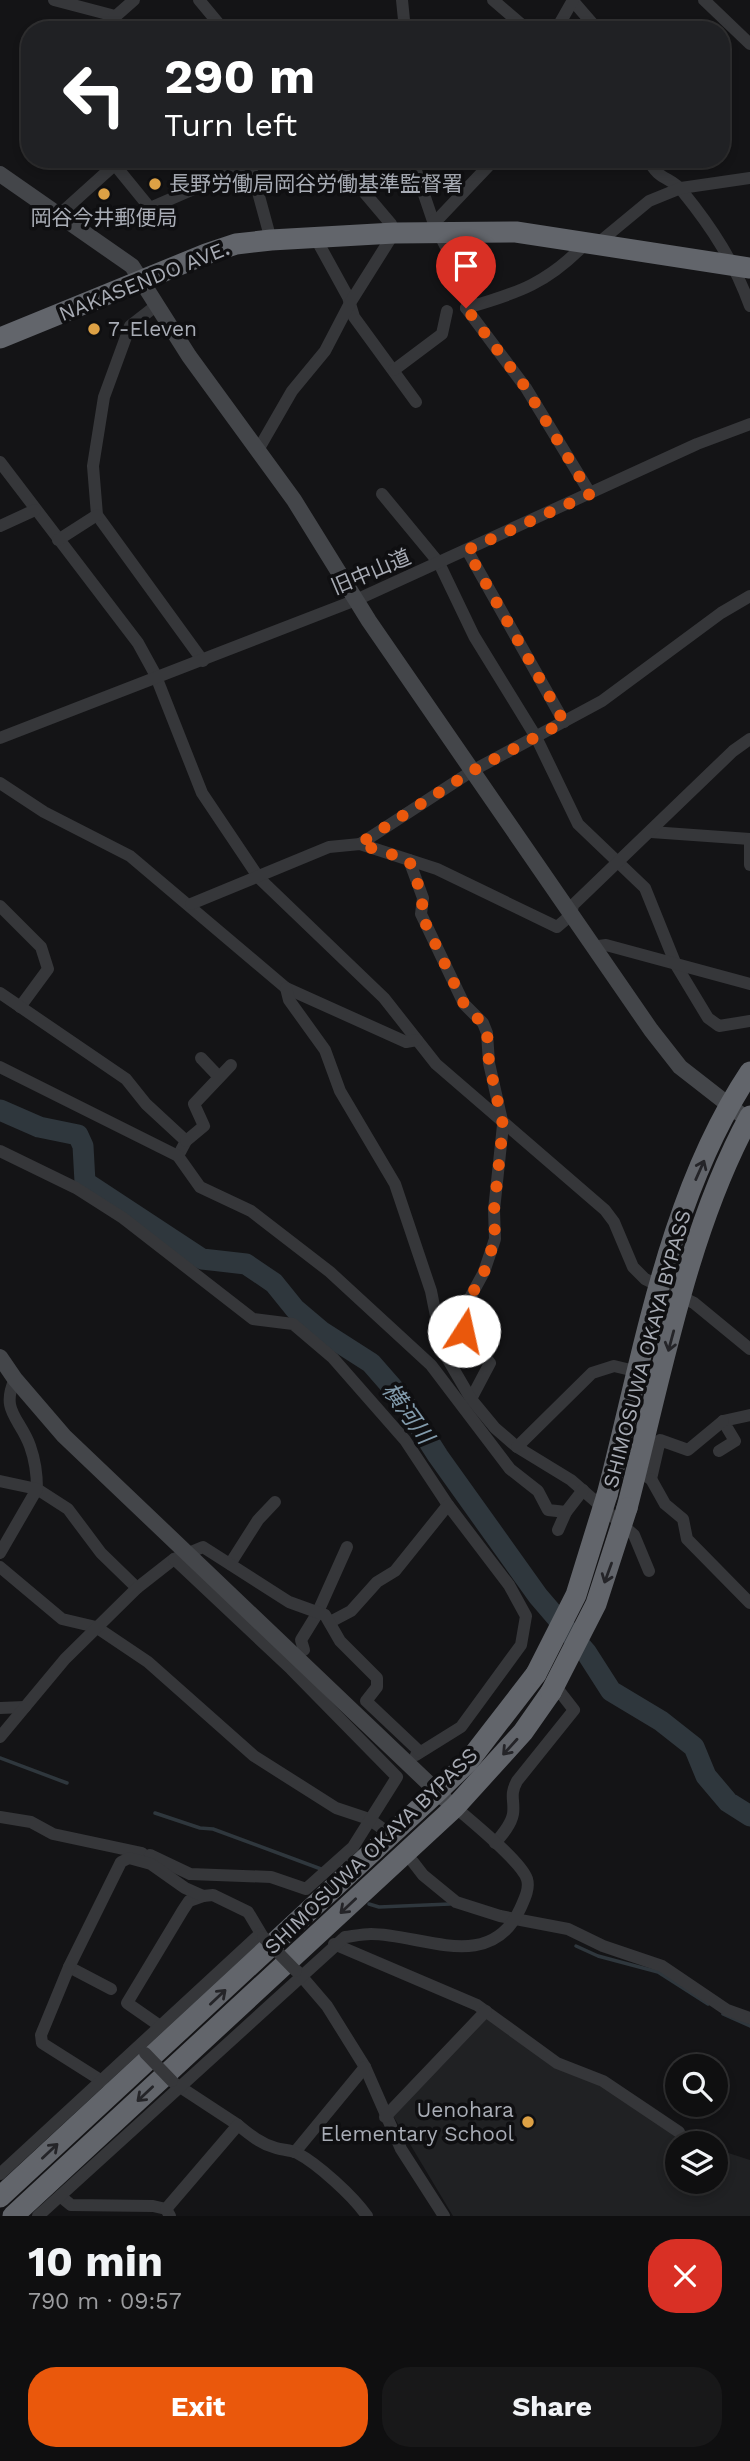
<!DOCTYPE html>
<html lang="en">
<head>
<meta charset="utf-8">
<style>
  :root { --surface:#0f0f10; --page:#181819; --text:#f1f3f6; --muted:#9b9c9f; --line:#2f2f30; --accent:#ea580c }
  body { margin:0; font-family:"Work Sans","Noto Sans JP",sans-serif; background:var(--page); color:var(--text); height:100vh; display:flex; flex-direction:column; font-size:26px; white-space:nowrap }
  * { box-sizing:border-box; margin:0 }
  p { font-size:23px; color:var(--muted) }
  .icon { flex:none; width:38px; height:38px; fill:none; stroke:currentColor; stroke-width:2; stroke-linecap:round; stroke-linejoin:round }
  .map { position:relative; height:2216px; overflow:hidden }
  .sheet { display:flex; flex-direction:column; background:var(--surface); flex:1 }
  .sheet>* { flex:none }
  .guide { position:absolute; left:21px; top:21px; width:709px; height:147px; border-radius:28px; box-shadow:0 4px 10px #0003,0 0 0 2px var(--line); background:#202124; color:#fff; overflow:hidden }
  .tools { position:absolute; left:665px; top:2054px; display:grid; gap:14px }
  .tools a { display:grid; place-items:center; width:63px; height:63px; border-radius:50%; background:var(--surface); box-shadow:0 4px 10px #0003,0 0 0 2px var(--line); font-size:35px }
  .pin { position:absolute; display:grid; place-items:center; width:60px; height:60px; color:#fff; margin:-72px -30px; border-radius:50% 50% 50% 0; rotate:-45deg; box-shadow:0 0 7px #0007 }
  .pin .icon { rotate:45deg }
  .me { position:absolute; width:77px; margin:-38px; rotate:10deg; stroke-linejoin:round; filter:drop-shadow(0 0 5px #0008) }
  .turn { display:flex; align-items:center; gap:24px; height:147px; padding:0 28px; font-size:32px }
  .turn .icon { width:91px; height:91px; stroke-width:2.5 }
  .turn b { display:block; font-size:49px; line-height:60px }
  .round { display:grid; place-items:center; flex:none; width:74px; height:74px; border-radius:28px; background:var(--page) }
  .overview { display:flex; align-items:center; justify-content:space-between; height:119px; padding:0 28px }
  h1 { font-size:42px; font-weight:700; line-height:52px }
  .primary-button { display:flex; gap:14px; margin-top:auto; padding:14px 28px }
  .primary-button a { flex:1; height:80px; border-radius:28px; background:var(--accent); color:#fff; font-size:28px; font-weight:700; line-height:80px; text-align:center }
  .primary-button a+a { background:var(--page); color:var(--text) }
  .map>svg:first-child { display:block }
  .built { fill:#202123 }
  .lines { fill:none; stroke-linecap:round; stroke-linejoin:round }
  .stream { stroke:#2f373d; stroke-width:3.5 }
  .river { stroke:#2f373d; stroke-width:21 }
  .street { stroke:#36373a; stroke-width:12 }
  .secondary { stroke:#44464a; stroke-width:16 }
  .highway { stroke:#62656b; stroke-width:21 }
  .street-bridge { stroke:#36373a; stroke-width:12 }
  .highway-bridge { stroke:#62656b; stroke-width:21 }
  .oneway { stroke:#242428 }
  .route { stroke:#ea580c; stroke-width:12; stroke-dasharray:0 21.6 }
  .poi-dot { fill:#dda145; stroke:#0f0f11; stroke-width:2.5 }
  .labels { text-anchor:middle; stroke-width:7; stroke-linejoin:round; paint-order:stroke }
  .poi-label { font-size:21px; fill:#a8acb5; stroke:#0f0f11; text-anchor:start }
  .street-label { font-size:21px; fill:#a8acb5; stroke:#0f0f11 }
  .water-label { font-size:23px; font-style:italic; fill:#829bac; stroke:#0f0f11 }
</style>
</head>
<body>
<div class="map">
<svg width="750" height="2216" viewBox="0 0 750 2216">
  <rect width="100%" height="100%" fill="#141416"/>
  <path class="built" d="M487,2016L603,2087L706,2144H677V2182H716V2149L750,2160V2216H453L392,2114Z"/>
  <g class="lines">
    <g class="stream">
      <path d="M0,1758L67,1783"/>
      <path d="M155,1813L200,1828L213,1829L321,1869"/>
      <path d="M369,1904L379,1907L450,1904"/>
      <path d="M576,1946L598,1956L658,1972L708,2004"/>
      <path d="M723,2014L750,2026"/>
    </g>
    <path class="river" d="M0,1110L39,1127L78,1135L83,1146L85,1182L202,1259L246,1264L274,1283L295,1309L321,1331L371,1363L399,1395L438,1456L538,1596L586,1652L611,1691L661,1721L694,1747L706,1776L728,1802L750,1816"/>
    <g class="street">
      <path d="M54,0L115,16"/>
      <path d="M199,0L224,30"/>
      <path d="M402,0L405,30"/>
      <path d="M493,0L528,30"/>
      <path d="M704,0L750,44"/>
      <path d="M573,1L598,30"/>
      <path d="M100,30L134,0"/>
      <path d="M556,30L573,0"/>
      <path d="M110,159L150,208L249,165"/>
      <path d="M412,159L433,221L471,298L466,308L526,388L590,493"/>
      <path d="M648,159C659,182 671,176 683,192C713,229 734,262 750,306"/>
      <path d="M243,160L253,174L271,240"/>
      <path d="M60,214L121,159"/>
      <path d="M433,221L440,217L495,159"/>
      <path d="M315,237L348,297L354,317L416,402"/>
      <path d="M597,244L649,201L681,188L750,178"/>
      <path d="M157,305L130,326L104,397L93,466L97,515L203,661"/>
      <path d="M466,308C519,293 548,283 587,242"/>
      <path d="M394,370L442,334L447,311"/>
      <path d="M258,450L292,391L325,351L350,303L394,233L391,224L336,159"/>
      <path d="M0,462L138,643L155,674L202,793L259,878L384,998L436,1064L605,1210L614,1222L633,1267L645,1279L694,1303L750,1349"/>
      <path d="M382,494L439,563L474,636L536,737L578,824L645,888L676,965L708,1018L719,1026L750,1021"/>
      <path d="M0,526L35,510"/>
      <path d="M58,540L97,515"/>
      <path d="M467,550L564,722"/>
      <path d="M0,738L356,600L697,444L750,424"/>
      <path d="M0,783L44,812L130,856L286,988L406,1042L417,1040"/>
      <path d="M651,832L750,839"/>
      <path d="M750,839V865"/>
      <path d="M360,844L472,771L602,701L721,613L750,596"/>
      <path d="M409,860L423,898L421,914L464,1004L483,1023L487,1033L489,1063L503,1125L494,1210L495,1239L484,1272L466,1305L464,1331L490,1363L471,1399"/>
      <path d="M191,904L329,847L360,844L437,869L557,927L571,915L573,905L733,751L750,739"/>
      <path d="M0,906L41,947L48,969L20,1007"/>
      <path d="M592,947L606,945L750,984"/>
      <path d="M286,988L289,1000L325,1050L340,1091L395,1184L431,1291L443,1351L471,1399L495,1428L517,1447L571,1480L634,1535L649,1571"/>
      <path d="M0,993L126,1079L146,1104L186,1141L178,1156"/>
      <path d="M201,1058L219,1077"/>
      <path d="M0,1067L178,1156L200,1187L251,1211L330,1272L431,1365L510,1469L538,1491L548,1510L566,1512"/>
      <path d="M186,1141L204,1126L194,1104L231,1065"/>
      <path d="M0,1151L76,1188L123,1218L253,1319L293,1324L333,1358L405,1440L448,1505L509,1585L526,1616L521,1645L461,1727L416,1755"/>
      <path d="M15,1379C0,1411 20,1418 30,1446C35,1460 37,1474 37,1489L68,1509L101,1553L137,1588"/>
      <path d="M517,1447L592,1373L614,1366L639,1372"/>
      <path d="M719,1451L735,1441L723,1421L750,1415"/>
      <path d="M644,1475L651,1479L660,1440L688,1450L723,1421"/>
      <path d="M651,1479L665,1504L683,1519L687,1539L750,1603"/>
      <path d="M0,1481L37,1489L0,1553"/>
      <path d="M558,1530L566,1512L583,1490"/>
      <path d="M230,1564L258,1520L275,1502"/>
      <path d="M0,1567L62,1619L96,1627L148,1662L254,1756L336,1808L369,1819L383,1829"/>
      <path d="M332,1621L351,1611L377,1582L395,1571L448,1505"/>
      <path d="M304,1650L301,1640L317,1614L347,1547"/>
      <path d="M0,1708L25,1707"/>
      <path d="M0,1737L65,1659L137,1588L174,1559L203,1547L289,1602L325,1615L340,1641L377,1678V1687L366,1701L420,1752"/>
      <path d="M0,1817L31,1822L53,1834L142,1853"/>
      <path d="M495,1843C502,1835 511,1825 513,1814C515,1800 509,1796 517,1781L574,1710L553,1683"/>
      <path d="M150,1855L190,1874L271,1877L306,1889L353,1847L397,1777L291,1669L174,1559"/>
      <path d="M413,1862L423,1875L456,1902L500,1916L568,1929L603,1946L662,1966L727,2010L750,2018"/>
      <path d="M334,1944L477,2005L557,2063L603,2081L679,2132"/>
      <path d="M69,1967L111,1989"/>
      <path d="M297,1971L327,2006L365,2067L401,2149L444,2216"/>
      <path d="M160,2026L127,2003L183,1910L189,1901L203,1896"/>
      <path d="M102,2081L42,2043L41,2035L69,1967L121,1862L129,1858L151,1864L185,1888L203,1896L213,1895L248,1912L263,1937"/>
      <path d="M174,2083L238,2125"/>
      <path d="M385,2117L486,2011"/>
      <path d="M295,2152L365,2067"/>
      <path d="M0,2174L260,1934"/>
      <path d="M60,2196L71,2205L153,2206L166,2209L170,2216"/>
      <path d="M166,2209L238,2125C250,2135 261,2144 276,2148C283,2150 291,2150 297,2153C318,2164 353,2196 367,2216"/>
      <path d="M38,2216L345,1937C353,1936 363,1934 371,1934C422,1934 490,1974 520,1909C524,1900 530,1889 527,1879C521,1861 471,1821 455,1807"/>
    </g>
    <g class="secondary">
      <path d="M0,174L132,266L189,356L294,500L369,621L651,1030L680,1067L748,1120"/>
      <path d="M0,1357L15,1379L64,1436L445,1799"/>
    </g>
    <g class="highway">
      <path d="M0,338L206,254L236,244L271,240L394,233L516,232L750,268"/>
      <path d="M607,1495C644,1354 668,1195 750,1072"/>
      <path d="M627,1508C660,1381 687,1230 750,1116"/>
      <path d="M0,2197L437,1792L468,1762L536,1674"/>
      <path d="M13,2216L455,1807L523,1732L551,1692"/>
    </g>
    <g class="street-bridge">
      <path d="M263,1937L296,1971"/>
      <path d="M145,2053L172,2081"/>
    </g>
    <g class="highway-bridge">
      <path d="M536,1674L576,1595L607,1495"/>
      <path d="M551,1692L596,1604L627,1508"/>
    </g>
  </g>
  <defs><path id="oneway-shaft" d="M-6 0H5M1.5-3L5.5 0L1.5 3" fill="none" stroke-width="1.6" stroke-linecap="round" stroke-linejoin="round" transform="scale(1.75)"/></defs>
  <g class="oneway">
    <use href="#oneway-shaft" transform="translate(700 1170) rotate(-66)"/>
    <use href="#oneway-shaft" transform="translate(671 1341) rotate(105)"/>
    <use href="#oneway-shaft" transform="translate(608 1573) rotate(110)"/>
    <use href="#oneway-shaft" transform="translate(510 1747) rotate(132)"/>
    <use href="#oneway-shaft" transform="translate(348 1906) rotate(137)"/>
    <use href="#oneway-shaft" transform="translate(218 1997) rotate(-43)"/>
    <use href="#oneway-shaft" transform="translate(145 2094) rotate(137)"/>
    <use href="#oneway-shaft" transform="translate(50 2151) rotate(-43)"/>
  </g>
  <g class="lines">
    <path class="route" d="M464,1331L466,1305L484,1272L495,1239L494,1210L503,1125L489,1063L487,1032L482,1023L464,1004L421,914L423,898L409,860L359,844L472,771L564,722L467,550L590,494L526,388L466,308"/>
  </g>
  <g class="poi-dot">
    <circle cx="155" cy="184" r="7"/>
    <circle cx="104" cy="194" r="7"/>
    <circle cx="94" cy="329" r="7"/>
    <circle cx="528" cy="2122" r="7"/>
  </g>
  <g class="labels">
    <g class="poi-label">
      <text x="169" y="191">長野労働局岡谷労働基準監督署</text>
      <text x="104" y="225" text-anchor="middle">岡谷今井郵便局</text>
      <text x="108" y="336">7-Eleven</text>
      <text x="514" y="2117" text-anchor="end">Uenohara<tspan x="514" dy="24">Elementary School</tspan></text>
    </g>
    <g class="street-label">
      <text transform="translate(144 281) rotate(-22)" y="7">NAKASENDO AVE.</text>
      <text transform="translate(371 572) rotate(-23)" y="7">旧中山道</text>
      <text transform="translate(647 1349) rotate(-75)" y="7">SHIMOSUWA OKAYA BYPASS</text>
      <text transform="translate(371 1851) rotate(-44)" y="7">SHIMOSUWA OKAYA BYPASS</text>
    </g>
    <g class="water-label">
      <text transform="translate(408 1413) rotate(54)" y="8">横河川</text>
    </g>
  </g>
</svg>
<div class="tools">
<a><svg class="icon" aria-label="search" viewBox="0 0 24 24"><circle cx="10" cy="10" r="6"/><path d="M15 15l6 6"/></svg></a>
<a><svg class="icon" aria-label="layers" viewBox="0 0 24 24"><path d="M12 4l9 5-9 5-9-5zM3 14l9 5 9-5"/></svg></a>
</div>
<div class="pin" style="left:466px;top:308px;background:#d93025"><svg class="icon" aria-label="arrive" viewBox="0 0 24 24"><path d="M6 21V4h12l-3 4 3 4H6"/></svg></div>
<svg class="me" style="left:464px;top:1331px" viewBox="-20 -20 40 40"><circle r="19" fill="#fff"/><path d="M0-13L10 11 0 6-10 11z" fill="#ea580c"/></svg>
<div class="guide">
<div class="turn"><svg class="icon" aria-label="left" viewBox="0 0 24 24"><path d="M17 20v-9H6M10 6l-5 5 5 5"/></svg><div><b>290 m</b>Turn left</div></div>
</div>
</div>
<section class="sheet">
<div class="overview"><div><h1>10 min</h1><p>790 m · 09:57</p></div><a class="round" style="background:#d93025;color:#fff"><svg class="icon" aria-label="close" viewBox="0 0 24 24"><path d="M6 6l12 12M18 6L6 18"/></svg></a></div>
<div class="primary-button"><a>Exit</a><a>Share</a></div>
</section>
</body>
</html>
